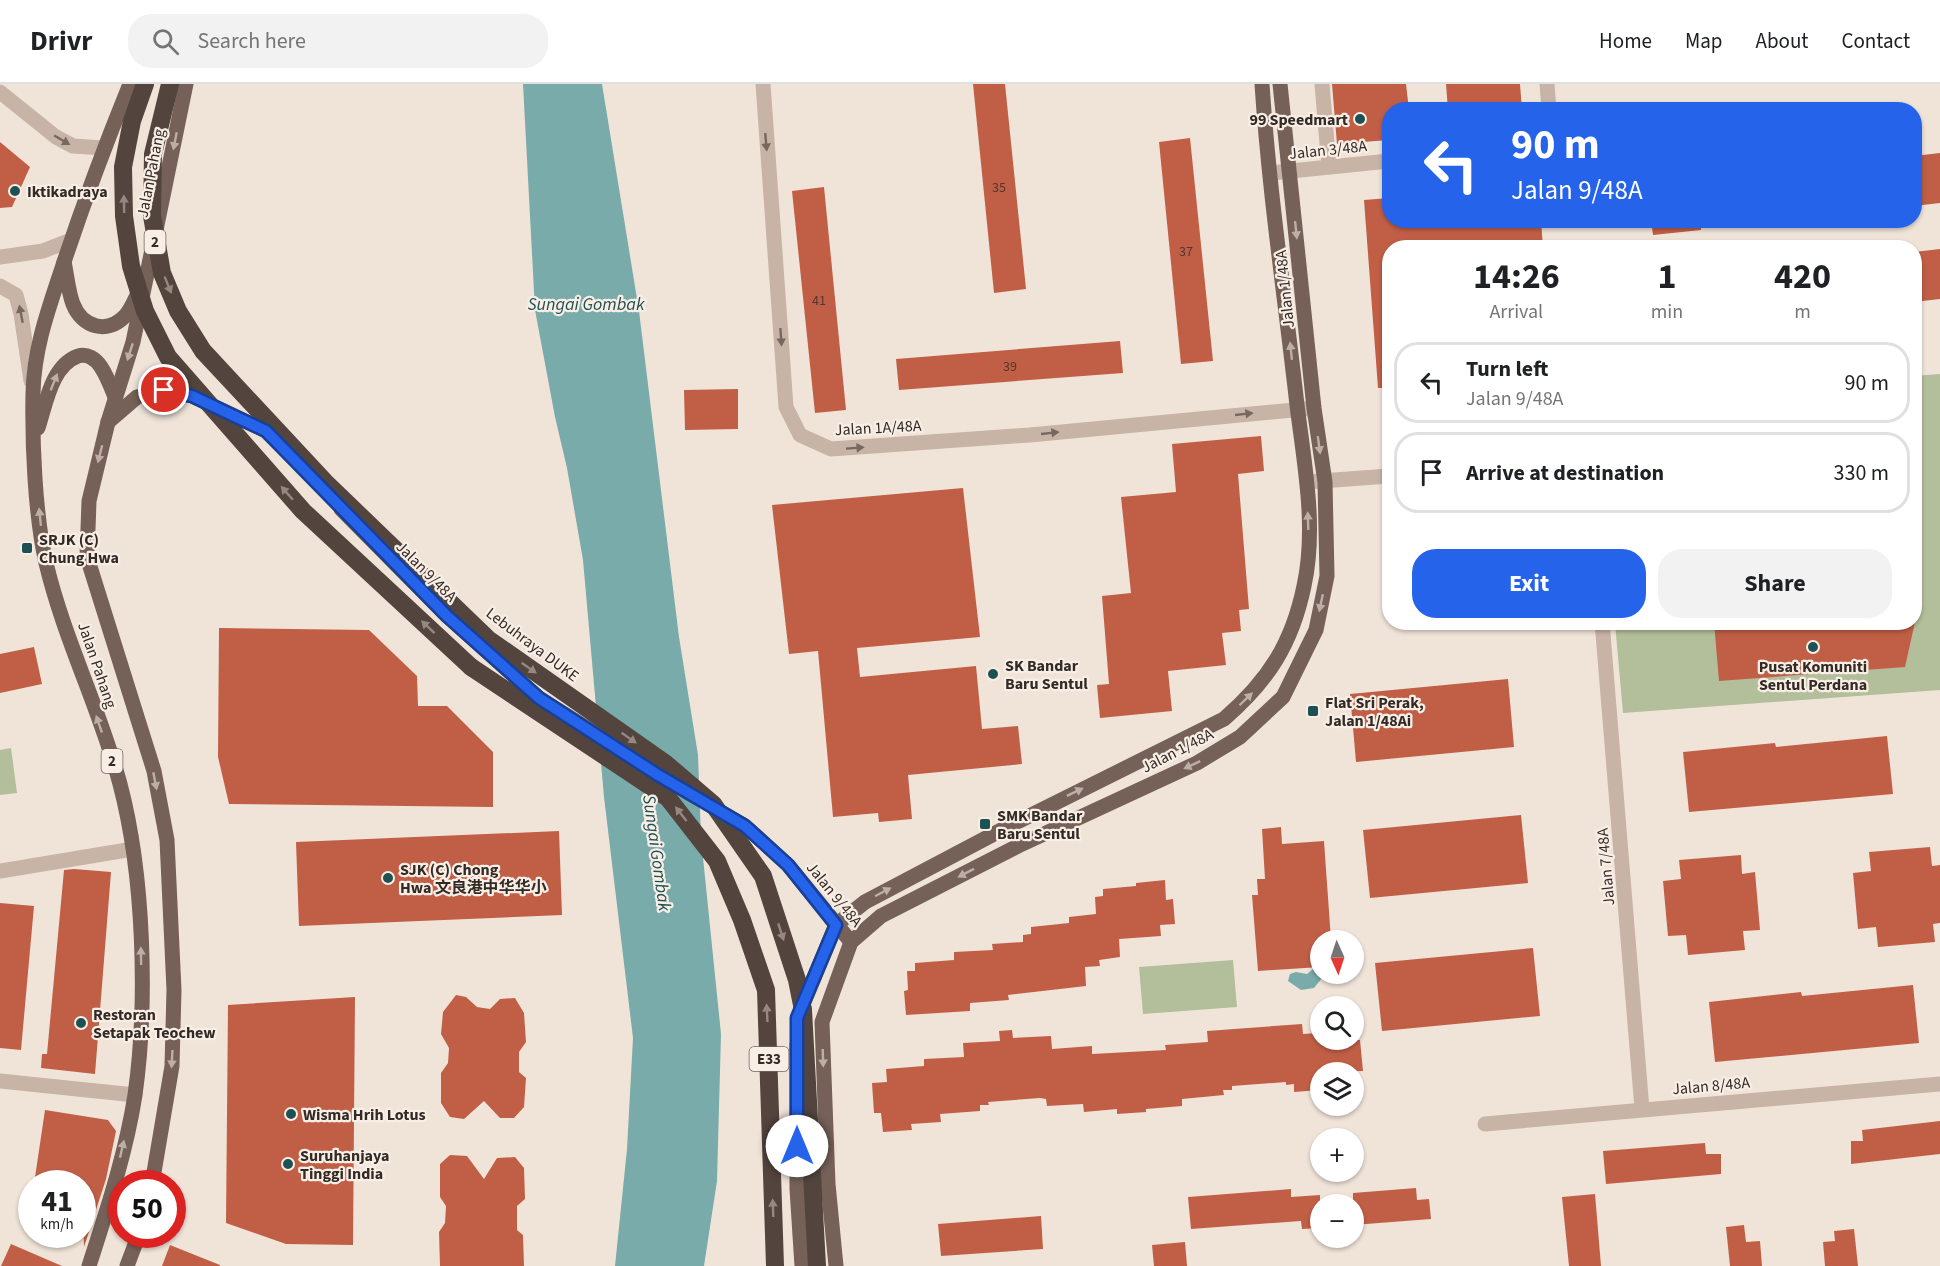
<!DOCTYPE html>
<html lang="en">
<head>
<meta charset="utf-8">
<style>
  :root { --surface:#fff; --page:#f2f2f2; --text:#202124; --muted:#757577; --line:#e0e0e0; --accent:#2563eb }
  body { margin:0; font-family:"Source Sans 3","Noto Sans SC",sans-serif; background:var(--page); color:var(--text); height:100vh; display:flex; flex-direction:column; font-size:22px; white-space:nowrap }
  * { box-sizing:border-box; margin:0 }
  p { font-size:20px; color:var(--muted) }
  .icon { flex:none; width:33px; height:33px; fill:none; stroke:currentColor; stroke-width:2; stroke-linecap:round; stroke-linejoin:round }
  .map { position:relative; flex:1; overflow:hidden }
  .details { position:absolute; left:1382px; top:156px; width:540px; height:390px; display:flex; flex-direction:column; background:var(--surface); border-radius:24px; box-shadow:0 2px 4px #0004 }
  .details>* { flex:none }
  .guide { position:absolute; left:1382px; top:18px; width:540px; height:126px; border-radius:24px; box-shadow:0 2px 4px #0004; background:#2563eb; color:#fff; overflow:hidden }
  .needle { width:39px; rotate:177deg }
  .tools { position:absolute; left:1310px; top:846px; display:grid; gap:12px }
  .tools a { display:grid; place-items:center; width:54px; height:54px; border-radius:50%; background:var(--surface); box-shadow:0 2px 4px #0004; font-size:30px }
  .speed { position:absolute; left:18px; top:1086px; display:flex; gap:12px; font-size:30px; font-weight:700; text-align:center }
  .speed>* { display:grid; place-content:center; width:78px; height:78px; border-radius:50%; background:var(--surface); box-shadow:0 2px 4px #0004; line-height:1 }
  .speed small { font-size:15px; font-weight:400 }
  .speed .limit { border:9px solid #d22; background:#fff; color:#111 }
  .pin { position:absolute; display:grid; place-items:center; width:51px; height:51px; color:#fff; margin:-26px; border:3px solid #fff; border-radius:50%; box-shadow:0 2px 6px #0007 }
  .me { position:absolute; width:66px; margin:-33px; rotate:0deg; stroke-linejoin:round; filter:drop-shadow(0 0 4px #0008) }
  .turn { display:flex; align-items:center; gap:21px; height:126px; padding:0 30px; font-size:27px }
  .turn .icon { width:78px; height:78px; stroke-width:2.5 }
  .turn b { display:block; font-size:42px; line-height:51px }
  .eta { display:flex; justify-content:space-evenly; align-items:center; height:102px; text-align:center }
  .eta b { font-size:36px; font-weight:700; line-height:42px }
  .action { display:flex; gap:12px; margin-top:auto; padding:12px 30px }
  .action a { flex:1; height:69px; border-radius:24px; background:var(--accent); color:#fff; font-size:24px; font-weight:700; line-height:69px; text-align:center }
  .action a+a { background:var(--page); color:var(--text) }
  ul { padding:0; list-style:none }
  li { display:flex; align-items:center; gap:18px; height:81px; margin:0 12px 9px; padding:0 18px; border:3px solid var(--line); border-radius:24px }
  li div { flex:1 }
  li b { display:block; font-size:22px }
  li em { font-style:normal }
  header { display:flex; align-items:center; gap:36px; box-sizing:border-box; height:84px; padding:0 30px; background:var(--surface); border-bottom:2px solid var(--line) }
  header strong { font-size:28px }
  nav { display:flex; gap:33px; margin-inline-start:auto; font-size:21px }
  .search { width:420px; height:54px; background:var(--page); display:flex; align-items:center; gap:15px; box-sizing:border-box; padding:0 21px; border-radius:24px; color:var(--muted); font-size:22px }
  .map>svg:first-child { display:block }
  .green { fill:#b3be9a }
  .water { fill:#79abab }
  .building { fill:#c15f46 }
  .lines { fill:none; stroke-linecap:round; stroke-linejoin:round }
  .minor { stroke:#c7b4a6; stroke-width:15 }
  .major { stroke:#756158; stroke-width:15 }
  .highway { stroke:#54443e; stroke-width:18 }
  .highway-bridge { stroke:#54443e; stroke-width:18 }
  .oneway { fill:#766860 }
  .oneway2 { fill:#bdafa6 }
  .oneway3 { fill:#968881 }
  .route-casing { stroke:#184099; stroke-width:15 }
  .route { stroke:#2563eb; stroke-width:10 }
  .poi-dot { fill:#1e5153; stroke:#f8eee5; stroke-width:2 }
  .labels { text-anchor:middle; stroke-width:4.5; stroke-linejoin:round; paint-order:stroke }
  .number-label { font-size:14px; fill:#56372e }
  .shield { fill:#f8eee5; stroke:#6e655f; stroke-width:1.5 }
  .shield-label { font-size:15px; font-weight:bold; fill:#332a26 }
  .poi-label { font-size:16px; font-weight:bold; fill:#332a26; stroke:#f8eee5; text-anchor:start }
  .street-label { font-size:16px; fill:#332a26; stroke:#f8eee5 }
  .water-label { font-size:18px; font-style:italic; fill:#1e5153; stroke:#f8eee5 }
</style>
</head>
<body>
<header>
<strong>Drivr</strong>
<div class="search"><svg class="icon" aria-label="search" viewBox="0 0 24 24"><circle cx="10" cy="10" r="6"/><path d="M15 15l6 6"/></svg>Search here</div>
<nav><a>Home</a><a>Map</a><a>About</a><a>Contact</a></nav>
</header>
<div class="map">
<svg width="1940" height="1182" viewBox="0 0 1940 1182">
  <rect width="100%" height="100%" fill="#f0e4d9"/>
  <g class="green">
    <path d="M1940,290V606L1623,629L1615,539L1914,538V292Z"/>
    <path d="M11,664L17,709L0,711V666Z"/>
    <path d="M1233,876L1237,923L1143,930L1139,883Z"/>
  </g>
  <g class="water">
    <path d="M523,0H602L639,227L679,553L698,671L701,754L721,950L717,1097L704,1182H615L627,1065L633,954L604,713L583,476L567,384L555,333L535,226Z"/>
    <path d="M1313,885L1320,887L1322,894L1314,904L1301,906L1288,897L1290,890L1296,888L1307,890Z"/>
  </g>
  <g class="building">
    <path d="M973,0H1005L1026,205L994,209Z"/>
    <path d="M1332,0H1406L1409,26H1389V56L1337,60Z"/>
    <path d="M1446,0H1520L1522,26H1448Z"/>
    <path d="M1190,54L1213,277L1181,280L1159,58Z"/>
    <path d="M0,58L30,83L12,123L0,124Z"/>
    <path d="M1940,69V119L1914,122V72Z"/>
    <path d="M824,103L846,326L815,329L792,107Z"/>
    <path d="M1389,114V136H1541L1543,164H1389V304H1378L1364,116Z"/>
    <path d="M1651,136H1701V146L1653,151Z"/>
    <path d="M1940,165V215L1914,218V168Z"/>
    <path d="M1120,257L1123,289L899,306L896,275Z"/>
    <path d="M738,305V345L685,346L684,306Z"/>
    <path d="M1261,352L1264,387L1238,390L1249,525L1239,526L1241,547L1222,549L1226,581L1168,587L1172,627L1100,634L1097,601L1109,600L1102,512L1131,509L1121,413L1176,408L1172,360Z"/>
    <path d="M963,404L980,553L857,564L860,593L976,582L982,645L1018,642L1022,680L908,691L912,735L879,738L878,729L833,733L818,567L789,570L772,421Z"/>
    <path d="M1714,538H1915L1905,583L1719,597Z"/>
    <path d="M219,544L369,546L417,592L418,622H447L493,668V723L229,720L218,673Z"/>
    <path d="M34,563L42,600L0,609V570Z"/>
    <path d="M1508,595L1514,663L1356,678L1350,610Z"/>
    <path d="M1887,652L1893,710L1689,728L1683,668L1775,659L1776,663Z"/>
    <path d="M1521,731L1528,799L1370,814L1363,746Z"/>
    <path d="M1281,743L1282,760L1324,757L1331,856H1320V883L1258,887L1252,811H1258L1257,795H1265L1262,745Z"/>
    <path d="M559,747L562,831L299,842L296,758Z"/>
    <path d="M1930,763L1932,782L1940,781V839L1933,840L1935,858L1878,863L1876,843L1858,845L1853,789L1871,787L1869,768Z"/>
    <path d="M1741,771L1742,790L1755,788L1760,846L1743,847L1745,866L1688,871L1686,851L1668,852L1663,797L1681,795L1679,776Z"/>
    <path d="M74,785L111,788L95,990L41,984L42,970H47L64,786Z"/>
    <path d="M1165,796L1166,816L1173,815L1175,840L1160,841L1161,852L1119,855L1120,873L1099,876L1100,882L1085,883L1086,902L1008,911L1009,916L970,919V927L906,931L904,907L908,906L907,887H915V879L954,876V868L993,866L992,860L1023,858V851L1031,850V843L1069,839V833L1096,830L1095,813L1103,812V805L1136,802V799Z"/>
    <path d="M0,819L34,822L21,966L0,964Z"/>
    <path d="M1533,864L1540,932L1382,947L1375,879Z"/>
    <path d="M1913,901L1919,959L1715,978L1709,918L1801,908L1802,912Z"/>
    <path d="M456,911L466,913L477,923L490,925L500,915L515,914L524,929L526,958L519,968V988L526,994L524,1023L514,1034H500L484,1017L464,1035L450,1033L441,1019V989L448,979L449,964L441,950L443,928Z"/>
    <path d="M355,913L353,1161L286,1160L226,1139L228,921Z"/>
    <path d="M1302,940L1303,950L1317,949V956H1360L1363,987L1320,988V1006L1294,1008V1000L1286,1001V998L1232,1002V1006H1223L1224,1011L1182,1015V1022L1146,1025V1028L1117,1030V1025L1084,1028L1083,1020L1047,1022L1046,1015L1040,1014L988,1018L989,1021H980V1027L940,1030L941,1038L911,1040L912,1046L883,1048L881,1029H874L872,999L887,998L886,985L924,982V975L964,973L963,959L1000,957L999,947L1012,946L1013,954L1051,952L1052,965L1092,962V970L1166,966L1165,961L1208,958L1207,947Z"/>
    <path d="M45,1026L108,1036L116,1047L106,1095L84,1163L82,1100H34Z"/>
    <path d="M1940,1037V1070L1851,1080V1057H1863L1862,1046Z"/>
    <path d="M1705,1059L1706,1070H1721V1090L1606,1100L1603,1067Z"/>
    <path d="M450,1071L467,1072L484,1095L497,1074L515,1073L524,1084L525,1115L517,1122V1146L523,1151L524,1182H440L439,1148L445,1139L446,1122L440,1113V1080Z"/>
    <path d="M1416,1104L1417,1116L1429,1115L1431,1135L1353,1141V1109Z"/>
    <path d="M1291,1105V1113L1320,1111V1144L1302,1145L1301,1137L1191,1145L1188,1113Z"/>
    <path d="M1595,1110L1601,1182H1569L1562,1113Z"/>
    <path d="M1041,1132L1043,1165L941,1172L938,1140Z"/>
    <path d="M1744,1141L1746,1158L1760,1157L1762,1182H1730L1726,1143Z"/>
    <path d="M1854,1145L1858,1182H1825L1823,1158L1835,1157L1834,1147Z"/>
    <path d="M1185,1158L1187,1182H1154L1152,1161Z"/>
    <path d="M11,1160L62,1182H1Z"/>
    <path d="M170,1161L220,1181V1182H162Z"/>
  </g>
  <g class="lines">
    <g class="minor">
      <path d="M763,0L786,323L800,351L831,365L1030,351L1314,324"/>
      <path d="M1322,0L1329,83"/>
      <path d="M1547,0L1549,26"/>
      <path d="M0,8L56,53L73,62L104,64"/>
      <path d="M1271,89L1389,77"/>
      <path d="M0,173L43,167L71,156"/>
      <path d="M0,202L16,211L21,230L31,297"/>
      <path d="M1307,398L1389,392"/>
      <path d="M1602,538L1642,1025"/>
      <path d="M0,787L133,765"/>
      <path d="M0,997L135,1011"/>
      <path d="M1485,1040L1940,1000"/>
    </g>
    <g class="major">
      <path d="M64,178C67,191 68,207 73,220C82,243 107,251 125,232C131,226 135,215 139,207"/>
      <path d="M108,338L137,313L164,306L192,312L266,347L277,358"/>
      <path d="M38,344C46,320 51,282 78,272C87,269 96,275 101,283C107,292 111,303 115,313"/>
      <path d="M341,425L447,532L539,614L696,713"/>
      <path d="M719,727L745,742L788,781L851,858"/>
      <path d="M801,925L836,841L865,818L1009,742L1224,635C1268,597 1292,560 1304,502C1317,443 1304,379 1297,321C1285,214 1269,107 1262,0"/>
      <path d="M797,960V1105L802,1182"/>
      <path d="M152,1100L172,982L174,906L167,756L154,687L87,473L89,417L108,338L133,258L186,0"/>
      <path d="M89,1182C107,1126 126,1069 135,1011C148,918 144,791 120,700C100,625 64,555 46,479C35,431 32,359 33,309C34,262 50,221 64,178C84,118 106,59 130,0"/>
      <path d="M127,1182L139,1150"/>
      <path d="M836,1182L828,1100L822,938L851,858L881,832L1018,762L1197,679L1240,653L1283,613L1316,546L1327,492L1325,398L1314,324L1280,0"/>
    </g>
    <g class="highway">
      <path d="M471,583L668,714L717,777L742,836L766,906L775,1182"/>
      <path d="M803,926L817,1182"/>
    </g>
    <g class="highway-bridge">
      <path d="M145,0L132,37L123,83L124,132L131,182L145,227L168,273L303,427L471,583"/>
      <path d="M170,0L153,70L152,132L162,189L178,227L203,267L325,398L488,555L665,679L713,720L763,792L797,896L803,926"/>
    </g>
  </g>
  <defs><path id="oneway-solid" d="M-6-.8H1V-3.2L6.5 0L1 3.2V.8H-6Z" transform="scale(1.5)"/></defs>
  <g class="oneway">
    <use href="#oneway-solid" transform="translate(62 56) rotate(30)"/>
    <use href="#oneway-solid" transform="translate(766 58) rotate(85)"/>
    <use href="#oneway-solid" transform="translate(21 230) rotate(-101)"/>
    <use href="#oneway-solid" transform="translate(781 253) rotate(86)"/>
    <use href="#oneway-solid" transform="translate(1244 330) rotate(-6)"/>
    <use href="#oneway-solid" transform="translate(1050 349) rotate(-6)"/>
    <use href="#oneway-solid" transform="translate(855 364) rotate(-4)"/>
  </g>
  <g class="oneway2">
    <use href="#oneway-solid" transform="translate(175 57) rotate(101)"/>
    <use href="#oneway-solid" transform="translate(1296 146) rotate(84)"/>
    <use href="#oneway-solid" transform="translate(1291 267) rotate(-96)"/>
    <use href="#oneway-solid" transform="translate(130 268) rotate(108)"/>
    <use href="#oneway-solid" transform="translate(54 298) rotate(-68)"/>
    <use href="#oneway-solid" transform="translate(1319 361) rotate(82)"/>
    <use href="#oneway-solid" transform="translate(100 370) rotate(104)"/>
    <use href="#oneway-solid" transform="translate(40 433) rotate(-96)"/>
    <use href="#oneway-solid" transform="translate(1308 437) rotate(-92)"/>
    <use href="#oneway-solid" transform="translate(1321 519) rotate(102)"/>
    <use href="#oneway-solid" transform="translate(1246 615) rotate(-44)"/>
    <use href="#oneway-solid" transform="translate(99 640) rotate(-109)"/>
    <use href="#oneway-solid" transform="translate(1192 681) rotate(155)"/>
    <use href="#oneway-solid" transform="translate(155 697) rotate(79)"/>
    <use href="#oneway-solid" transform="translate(1075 708) rotate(-26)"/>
    <use href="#oneway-solid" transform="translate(966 789) rotate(153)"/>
    <use href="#oneway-solid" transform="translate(883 808) rotate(-28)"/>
    <use href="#oneway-solid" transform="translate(141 872) rotate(-91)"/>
    <use href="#oneway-solid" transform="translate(823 974) rotate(88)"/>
    <use href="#oneway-solid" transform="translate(172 975) rotate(93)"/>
    <use href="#oneway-solid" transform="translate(122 1065) rotate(-77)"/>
  </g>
  <g class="oneway3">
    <use href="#oneway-solid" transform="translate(124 120) rotate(-91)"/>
    <use href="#oneway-solid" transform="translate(168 201) rotate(68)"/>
    <use href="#oneway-solid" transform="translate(287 409) rotate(-131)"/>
    <use href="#oneway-solid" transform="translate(428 543) rotate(-137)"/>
    <use href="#oneway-solid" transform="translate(529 584) rotate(35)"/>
    <use href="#oneway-solid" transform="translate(629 654) rotate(35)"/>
    <use href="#oneway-solid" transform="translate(681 730) rotate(-128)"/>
    <use href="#oneway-solid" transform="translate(781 848) rotate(72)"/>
    <use href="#oneway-solid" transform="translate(767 929) rotate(-93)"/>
    <use href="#oneway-solid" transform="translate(773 1124) rotate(-92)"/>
  </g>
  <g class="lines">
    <defs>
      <path id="route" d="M164,306L192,312L266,347L447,532L539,614L658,691L745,742L788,781L836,841L797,934V1062"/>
    </defs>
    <use href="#route" class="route-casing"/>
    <use href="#route" class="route"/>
  </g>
  <g class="poi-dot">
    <circle cx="1360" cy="35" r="6"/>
    <circle cx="15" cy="107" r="6"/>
    <rect x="21" y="458" width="12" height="12" rx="3"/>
    <circle cx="1813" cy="563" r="6"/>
    <circle cx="993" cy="590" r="6"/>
    <rect x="1307" y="621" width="12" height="12" rx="3"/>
    <rect x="979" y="734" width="12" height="12" rx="3"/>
    <circle cx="388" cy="794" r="6"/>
    <circle cx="81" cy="939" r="6"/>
    <circle cx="291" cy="1030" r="6"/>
    <circle cx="288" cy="1080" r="6"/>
  </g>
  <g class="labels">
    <g class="number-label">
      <text x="999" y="108">35</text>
      <text x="1186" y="172">37</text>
      <text x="819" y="221">41</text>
      <text x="1010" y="287">39</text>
    </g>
    <g class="shield">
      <rect x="144.5" y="146" width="21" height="24" rx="4.5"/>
      <rect x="101.5" y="665" width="21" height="24" rx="4.5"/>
      <rect x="749.5" y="963" width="39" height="24" rx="4.5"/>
    </g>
    <g class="shield-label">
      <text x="155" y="163">2</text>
      <text x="112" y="682">2</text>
      <text x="769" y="980">E33</text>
    </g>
    <g class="poi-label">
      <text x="1348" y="41" text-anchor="end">99 Speedmart</text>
      <text x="27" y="113">Iktikadraya</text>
      <text x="39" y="461">SRJK (C)<tspan x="39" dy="18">Chung Hwa</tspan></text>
      <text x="1005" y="587">SK Bandar<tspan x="1005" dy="18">Baru Sentul</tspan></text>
      <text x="1813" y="588" text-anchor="middle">Pusat Komuniti<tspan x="1813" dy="18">Sentul Perdana</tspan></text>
      <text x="1325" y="624">Flat Sri Perak,<tspan x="1325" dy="18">Jalan 1/48Ai</tspan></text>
      <text x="997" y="737">SMK Bandar<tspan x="997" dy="18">Baru Sentul</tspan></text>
      <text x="400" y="791">SJK (C) Chong<tspan x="400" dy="18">Hwa 文良港中华华小</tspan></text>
      <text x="93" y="936">Restoran<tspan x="93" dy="18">Setapak Teochew</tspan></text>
      <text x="303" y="1036">Wisma Hrih Lotus</text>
      <text x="300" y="1077">Suruhanjaya<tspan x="300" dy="18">Tinggi India</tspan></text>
    </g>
    <g class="street-label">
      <text transform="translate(1328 65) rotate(-6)" y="6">Jalan 3/48A</text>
      <text transform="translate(150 89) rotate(-79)" y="6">Jalan Pahang</text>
      <text transform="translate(1284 205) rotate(-96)" y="6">Jalan 1/48A</text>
      <text transform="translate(878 343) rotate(-3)" y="6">Jalan 1A/48A</text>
      <text transform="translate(427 487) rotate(45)" y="6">Jalan 9/48A</text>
      <text transform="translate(533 560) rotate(37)" y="6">Lebuhraya DUKE</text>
      <text transform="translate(98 581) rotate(71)" y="6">Jalan Pahang</text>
      <text transform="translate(1177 666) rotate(-27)" y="6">Jalan 1/48A</text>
      <text transform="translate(1605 783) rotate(-95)" y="6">Jalan 7/48A</text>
      <text transform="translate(835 810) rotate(51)" y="6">Jalan 9/48A</text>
      <text transform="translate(1711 1001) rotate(-5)" y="6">Jalan 8/48A</text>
    </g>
    <g class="water-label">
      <text x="586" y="226">Sungai Gombak</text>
      <text transform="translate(657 769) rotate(82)" y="6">Sungai Gombak</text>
    </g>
  </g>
</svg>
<div class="tools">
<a><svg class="needle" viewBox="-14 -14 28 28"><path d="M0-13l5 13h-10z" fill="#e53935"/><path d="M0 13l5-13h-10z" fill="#757577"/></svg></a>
<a><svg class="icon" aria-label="search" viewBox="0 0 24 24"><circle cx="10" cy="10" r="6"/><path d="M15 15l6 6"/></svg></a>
<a><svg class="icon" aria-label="layers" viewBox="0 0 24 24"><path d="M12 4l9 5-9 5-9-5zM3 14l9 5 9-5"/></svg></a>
<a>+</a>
<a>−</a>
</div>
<div class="speed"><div>41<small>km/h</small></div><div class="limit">50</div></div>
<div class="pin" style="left:164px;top:306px;background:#d93025"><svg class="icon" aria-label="arrive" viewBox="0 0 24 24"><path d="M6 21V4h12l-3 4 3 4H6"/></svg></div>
<svg class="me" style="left:797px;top:1062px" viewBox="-20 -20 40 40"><circle r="19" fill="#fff"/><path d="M0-13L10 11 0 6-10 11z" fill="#2563eb"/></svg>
<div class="guide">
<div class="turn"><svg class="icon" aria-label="left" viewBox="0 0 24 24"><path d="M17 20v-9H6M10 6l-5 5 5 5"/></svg><div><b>90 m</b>Jalan 9/48A</div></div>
</div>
<section class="details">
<div class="eta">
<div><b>14:26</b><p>Arrival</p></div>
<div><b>1</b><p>min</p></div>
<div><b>420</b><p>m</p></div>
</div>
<ul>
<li><svg class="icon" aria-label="left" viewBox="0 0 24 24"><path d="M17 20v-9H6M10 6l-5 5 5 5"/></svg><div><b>Turn left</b><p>Jalan 9/48A</p></div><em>90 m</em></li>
<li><svg class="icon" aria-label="arrive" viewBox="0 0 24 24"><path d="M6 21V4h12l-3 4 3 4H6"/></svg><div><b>Arrive at destination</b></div><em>330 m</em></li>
</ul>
<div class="action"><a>Exit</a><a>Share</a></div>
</section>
</div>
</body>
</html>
